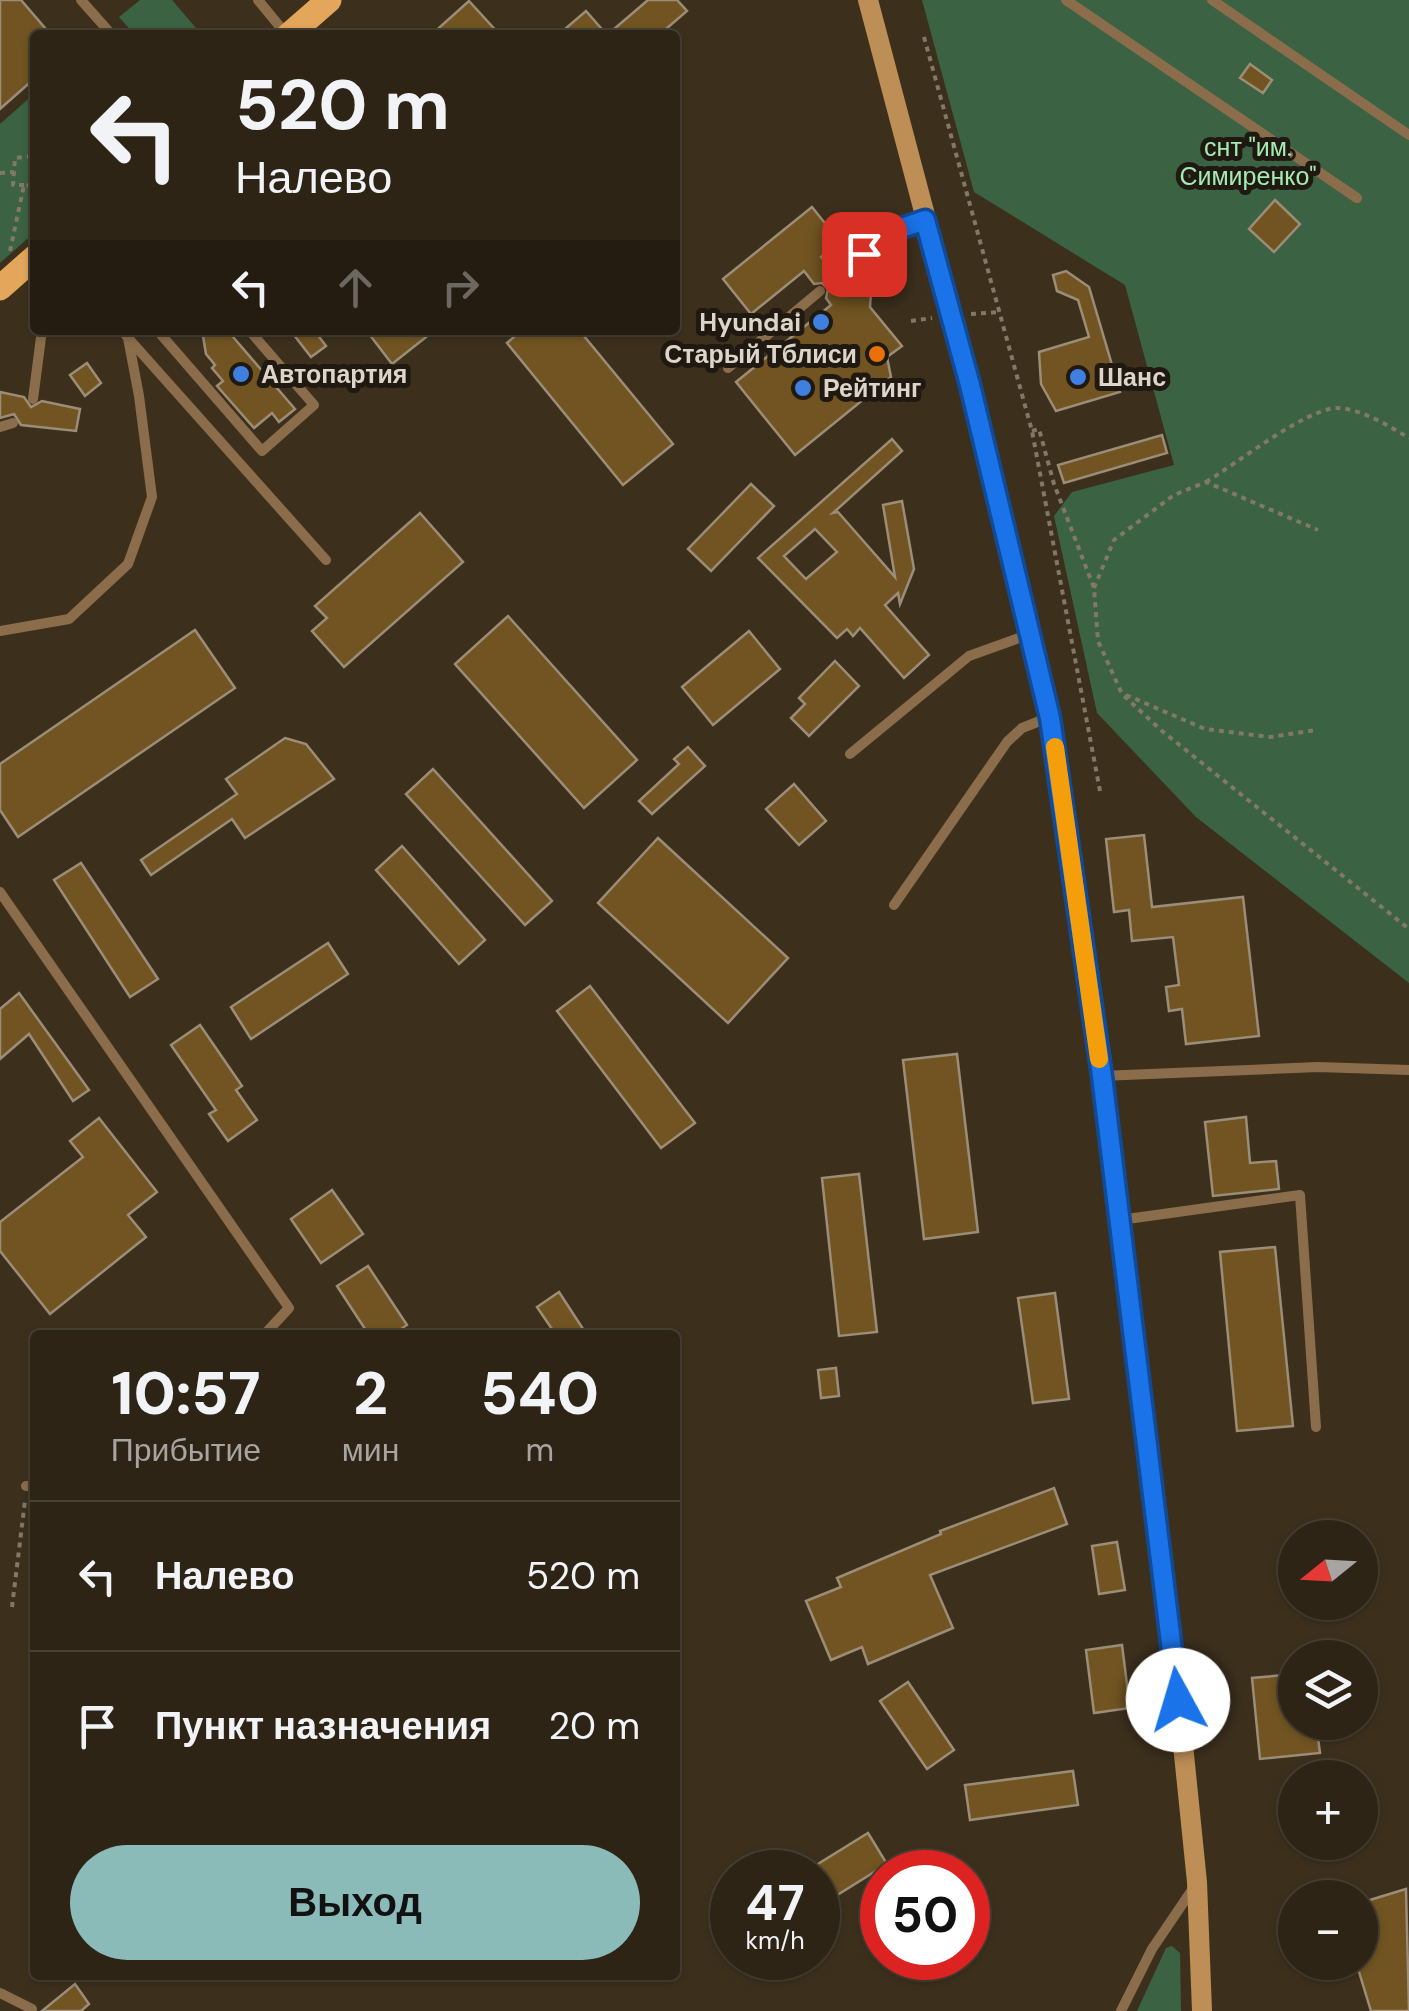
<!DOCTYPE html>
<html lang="ru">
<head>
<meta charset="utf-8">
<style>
  :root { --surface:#2d2416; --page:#393023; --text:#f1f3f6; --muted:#a7a4a1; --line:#484135; --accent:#8bbbb9 }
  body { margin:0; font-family:"DM Sans",sans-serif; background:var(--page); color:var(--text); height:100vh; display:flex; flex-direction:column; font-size:38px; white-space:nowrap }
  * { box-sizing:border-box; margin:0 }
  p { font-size:32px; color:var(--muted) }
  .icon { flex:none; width:55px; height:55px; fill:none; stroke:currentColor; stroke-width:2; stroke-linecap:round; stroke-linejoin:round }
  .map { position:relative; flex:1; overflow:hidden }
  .side { position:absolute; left:30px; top:1330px; width:650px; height:650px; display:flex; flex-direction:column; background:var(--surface); border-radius:10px; box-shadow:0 2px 8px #0004,0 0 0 2px var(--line) }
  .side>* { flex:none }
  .banner { position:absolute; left:30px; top:30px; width:650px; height:305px; border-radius:10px; box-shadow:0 2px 8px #0004,0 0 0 2px var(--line); background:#2d2416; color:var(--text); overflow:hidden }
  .needle { width:65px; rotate:252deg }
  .tools { position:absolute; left:1278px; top:1520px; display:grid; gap:20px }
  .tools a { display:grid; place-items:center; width:100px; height:100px; border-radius:50%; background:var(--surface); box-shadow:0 2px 8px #0004,0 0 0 2px var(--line); font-size:50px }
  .speed { position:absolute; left:710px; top:1850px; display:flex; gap:20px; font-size:50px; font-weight:700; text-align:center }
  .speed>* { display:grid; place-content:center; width:130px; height:130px; border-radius:50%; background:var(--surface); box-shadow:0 2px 8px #0004,0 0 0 2px var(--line); line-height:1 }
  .speed small { font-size:25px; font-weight:400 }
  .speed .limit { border:15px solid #d22; background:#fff; color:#111 }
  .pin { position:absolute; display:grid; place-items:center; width:85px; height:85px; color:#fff; margin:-42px; border-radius:20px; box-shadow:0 5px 15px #0006 }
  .me { position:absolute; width:110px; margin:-55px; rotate:354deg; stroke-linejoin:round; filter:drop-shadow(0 0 8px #0008) }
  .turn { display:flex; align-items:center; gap:35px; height:210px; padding:0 40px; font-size:45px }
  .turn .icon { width:130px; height:130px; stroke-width:2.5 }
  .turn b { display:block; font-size:70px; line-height:85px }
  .lanes { display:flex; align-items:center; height:95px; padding:0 40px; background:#0003; justify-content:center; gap:50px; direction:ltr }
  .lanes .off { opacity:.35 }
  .eta { display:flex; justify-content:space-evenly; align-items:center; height:170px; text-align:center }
  .eta b { font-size:60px; font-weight:800; line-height:70px }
  .button { display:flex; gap:20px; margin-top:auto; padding:20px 40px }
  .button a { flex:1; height:115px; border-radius:60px; background:var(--accent); color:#111; font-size:40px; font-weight:800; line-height:115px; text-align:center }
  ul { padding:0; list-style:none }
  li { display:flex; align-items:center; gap:30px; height:150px; padding:0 40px; border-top:2px solid var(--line) }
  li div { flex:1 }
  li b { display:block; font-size:38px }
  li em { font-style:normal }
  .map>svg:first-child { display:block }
  .green { fill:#3b6243 }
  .building { fill:#715421; stroke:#9b8d77; stroke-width:2.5; fill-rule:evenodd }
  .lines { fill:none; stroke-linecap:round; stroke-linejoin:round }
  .path { stroke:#827868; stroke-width:4; stroke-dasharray:5 5; stroke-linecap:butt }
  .lane { stroke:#8b6d4b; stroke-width:10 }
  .secondary { stroke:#bd8e55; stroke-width:20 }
  .primary { stroke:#e3a65b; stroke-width:25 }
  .route-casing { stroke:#114b97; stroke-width:25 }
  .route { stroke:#1a73e8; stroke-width:18 }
  .slow { stroke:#f59e0b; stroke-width:18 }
  .shop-dot { fill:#3f7fe0; stroke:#1f1911; stroke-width:4 }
  .food-dot { fill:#e8710a; stroke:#1f1911; stroke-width:4 }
  .labels { text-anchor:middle; stroke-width:10; stroke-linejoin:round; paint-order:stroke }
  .park-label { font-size:25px; fill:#a4ebb1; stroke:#1f1911 }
  .poi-label { font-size:25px; font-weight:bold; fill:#ddd5c9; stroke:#1f1911; text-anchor:start }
</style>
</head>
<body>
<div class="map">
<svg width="1409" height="2011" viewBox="0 0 1409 2011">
  <rect width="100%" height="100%" fill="#3c301d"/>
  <g class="green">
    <path d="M140,0H172L202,35H135L119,17Z"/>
    <path d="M922,0H1409V983L1196,817L1097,713L1054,516L1072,492L1174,465L1125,285L974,192Z"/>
    <path d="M35,93V232L0,263V124Z"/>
    <path d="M1172,1946L1180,1953L1181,2011H1137L1166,1948Z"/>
  </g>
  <g class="building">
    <path d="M0,0H21L51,35H35V78L0,109Z"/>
    <path d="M648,0H677L687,11L659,35H607Z"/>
    <path d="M469,1L500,35H431Z"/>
    <path d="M586,11L607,35H558Z"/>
    <path d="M1250,64L1272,80L1263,93L1240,78Z"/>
    <path d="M1275,200L1300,224L1274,252L1249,229Z"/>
    <path d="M812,207L840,242L821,257L832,270L830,282L871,293L870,307L902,346L887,357L891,377L795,455L736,382L831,305L826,298L828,289L822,283L814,284L804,271L751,314L723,279Z"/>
    <path d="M1066,271L1089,287L1120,392L1056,411L1041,384L1039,352L1089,337L1078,300L1057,291L1053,275Z"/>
    <path d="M202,330H227L295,409L279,422L272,413L254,428L217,386L223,381L212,368L215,365L206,354Z"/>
    <path d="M290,330H314L326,346L311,357Z"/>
    <path d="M366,330H435L392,364Z"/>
    <path d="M522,330H579L673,444L623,485L507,343Z"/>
    <path d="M87,363L101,383L85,396L70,375Z"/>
    <path d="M0,392L24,397L31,407L42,401L80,409L76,431L21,425L14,414L0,418Z"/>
    <path d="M1162,435L1167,453L1064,483L1058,465Z"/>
    <path d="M892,439L902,451L833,513L838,512L895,577L883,505L902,501L914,569L900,604L898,593L885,605L929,655L904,678L860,628L853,636L847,629L837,638L758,558ZM815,529L837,552L806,579L784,556Z"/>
    <path d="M751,484L774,506L711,571L688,549Z"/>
    <path d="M420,513L463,562L344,667L312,631L327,618L315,606Z"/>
    <path d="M508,616L637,760L584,808L455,664Z"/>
    <path d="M195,630L235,688L18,837L0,810V764Z"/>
    <path d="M749,631L780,669L713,725L682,687Z"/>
    <path d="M835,661L859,686L809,736L791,718L805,704L799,698Z"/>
    <path d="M285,738L306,744L334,779L245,838L232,819L151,875L141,860L237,794L226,779Z"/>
    <path d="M688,747L705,766L652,814L639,801L679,764L674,759Z"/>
    <path d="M433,769L552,901L525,925L406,794Z"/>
    <path d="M794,784L826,821L799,845L766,809Z"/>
    <path d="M1144,835L1152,907L1243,897L1259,1036L1186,1044L1182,1009L1169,1011L1166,987L1179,985L1173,937L1132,941L1129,910L1114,912L1106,839Z"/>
    <path d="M658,838L788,958L728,1023L598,903Z"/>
    <path d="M402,846L485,940L459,964L376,870Z"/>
    <path d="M81,863L158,979L130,997L54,880Z"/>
    <path d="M328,943L348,974L251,1039L231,1007Z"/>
    <path d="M590,986L695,1123L661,1148L557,1011Z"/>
    <path d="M19,993L89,1090L73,1101L29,1034L0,1059V1009Z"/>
    <path d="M200,1025L242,1086L236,1090L257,1120L228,1141L209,1114L216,1110L171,1045Z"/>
    <path d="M957,1054L978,1232L924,1239L903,1060Z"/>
    <path d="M1246,1117L1250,1163L1276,1161L1279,1189L1213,1196L1205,1122Z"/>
    <path d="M99,1118L157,1192L128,1215L146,1237L50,1314L0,1251V1222L83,1157L70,1141Z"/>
    <path d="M859,1174L877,1332L839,1336L822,1178Z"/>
    <path d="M332,1190L363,1234L321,1263L291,1219Z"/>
    <path d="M1275,1247L1293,1426L1237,1431L1220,1252Z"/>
    <path d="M368,1266L407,1325L392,1335H369L337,1286Z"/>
    <path d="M559,1292L587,1335H556L537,1307Z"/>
    <path d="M1055,1293L1069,1399L1033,1403L1018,1298Z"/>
    <path d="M836,1368L839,1396L821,1398L818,1370Z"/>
    <path d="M1054,1488L1067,1524L930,1575L953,1628L868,1664L862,1647L831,1660L806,1601L841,1587L837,1578L941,1534L940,1531Z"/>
    <path d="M1117,1542L1125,1590L1099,1594L1092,1546Z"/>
    <path d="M1122,1645L1130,1708L1094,1713L1086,1650Z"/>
    <path d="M1295,1674V1722H1316L1320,1753L1260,1759L1252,1678Z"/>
    <path d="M908,1682L954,1750L927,1769L880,1701Z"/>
    <path d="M1073,1771L1078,1805L970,1820L965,1785Z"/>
    <path d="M868,1833L887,1864L818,1907V1864Z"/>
    <path d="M1406,1889L1409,2011H1371L1356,1962H1360V1903Z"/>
    <path d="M75,1984L89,2004L81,2011H42Z"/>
  </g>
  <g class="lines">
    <g class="path">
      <path d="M924,37L1032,431L1100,791"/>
      <path d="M33,156L35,144"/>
      <path d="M0,173L14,172"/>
      <path d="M24,185H13L15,158L35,156"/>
      <path d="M10,251L24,185L35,186"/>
      <path d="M971,314L1001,312"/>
      <path d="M911,321L932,318"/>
      <path d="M1032,431L1039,429L1054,484L1094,588L1098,641L1122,694L1162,731L1409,929"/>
      <path d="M1206,482C1236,464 1304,410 1336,408C1360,408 1389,426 1409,438"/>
      <path d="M1094,588L1114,540L1174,495L1206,482L1318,530"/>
      <path d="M1126,695L1205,729L1270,737L1317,730"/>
      <path d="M12,1607L25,1501"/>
    </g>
    <g class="lane">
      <path d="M81,0L112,35"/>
      <path d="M258,0L286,34"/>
      <path d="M1066,0L1357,198"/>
      <path d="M1212,0L1409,135"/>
      <path d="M837,277L891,232L925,220"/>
      <path d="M157,330L262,451L314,405L249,330"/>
      <path d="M129,339L326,560"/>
      <path d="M728,368L820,291"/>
      <path d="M33,399L42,330"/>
      <path d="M0,427L13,423"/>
      <path d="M0,631L69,619L128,564L152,497L139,396L128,338L122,330"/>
      <path d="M850,754L969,656L1030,634"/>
      <path d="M0,892L289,1308L264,1335"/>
      <path d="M894,905L1007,742L1022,728L1050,717"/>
      <path d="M1101,1076L1318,1067L1409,1070"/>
      <path d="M1120,1220L1300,1195L1316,1427"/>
      <path d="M26,1486H35"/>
      <path d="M0,1993L32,2009"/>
      <path d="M1121,2011L1152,1949L1194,1887"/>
    </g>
    <path class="secondary" d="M868,0L970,385L1050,717L1101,1076L1171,1627L1197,1882L1202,2011"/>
    <g class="primary">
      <path d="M289,35L329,0"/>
      <path d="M0,288L35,257"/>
    </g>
  </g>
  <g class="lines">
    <defs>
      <path id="route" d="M864,254L890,232L925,220L970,385L1050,718L1102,1076L1178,1700"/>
    </defs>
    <use href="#route" class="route-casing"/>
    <use href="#route" class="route"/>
    <path class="slow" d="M1055,747L1099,1059"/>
  </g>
  <g class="shop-dot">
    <circle cx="821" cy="322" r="10"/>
    <circle cx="241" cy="374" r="10"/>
    <circle cx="1078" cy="377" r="10"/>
    <circle cx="803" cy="388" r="10"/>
  </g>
  <circle class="food-dot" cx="877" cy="354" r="10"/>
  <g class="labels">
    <g class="park-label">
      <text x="1248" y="156">снт "им.<tspan x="1248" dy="29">Симиренко"</tspan></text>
    </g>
    <g class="poi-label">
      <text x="801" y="331" text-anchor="end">Hyundai</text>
      <text x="857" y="363" text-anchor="end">Старый Тблиси</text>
      <text x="261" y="383">Автопартия</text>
      <text x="1098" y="386">Шанс</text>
      <text x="823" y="397">Рейтинг</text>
    </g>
  </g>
</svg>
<div class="tools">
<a><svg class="needle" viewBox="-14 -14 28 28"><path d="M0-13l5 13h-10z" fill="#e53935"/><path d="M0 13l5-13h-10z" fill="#a7a4a1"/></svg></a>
<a><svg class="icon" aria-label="layers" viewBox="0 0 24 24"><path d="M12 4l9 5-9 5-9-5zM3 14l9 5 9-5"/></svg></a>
<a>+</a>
<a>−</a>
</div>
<div class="speed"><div>47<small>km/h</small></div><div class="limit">50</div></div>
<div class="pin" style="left:864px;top:254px;background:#d93025"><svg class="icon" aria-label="arrive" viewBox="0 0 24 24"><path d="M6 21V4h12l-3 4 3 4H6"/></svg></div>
<svg class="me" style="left:1178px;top:1700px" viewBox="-20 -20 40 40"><circle r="19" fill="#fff"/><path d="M0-13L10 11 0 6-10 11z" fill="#1a73e8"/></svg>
<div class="banner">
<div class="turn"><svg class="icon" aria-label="left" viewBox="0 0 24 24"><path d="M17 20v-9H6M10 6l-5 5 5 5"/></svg><div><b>520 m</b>Налево</div></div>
<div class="lanes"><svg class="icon" aria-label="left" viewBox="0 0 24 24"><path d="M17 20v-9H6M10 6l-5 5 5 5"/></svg><svg class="icon off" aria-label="ahead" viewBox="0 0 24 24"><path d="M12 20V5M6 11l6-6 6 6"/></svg><svg class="icon off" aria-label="right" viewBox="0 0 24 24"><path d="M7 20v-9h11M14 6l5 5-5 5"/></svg></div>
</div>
<section class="side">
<div class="eta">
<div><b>10:57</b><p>Прибытие</p></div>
<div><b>2</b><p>мин</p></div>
<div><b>540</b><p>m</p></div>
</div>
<ul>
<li><svg class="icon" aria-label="left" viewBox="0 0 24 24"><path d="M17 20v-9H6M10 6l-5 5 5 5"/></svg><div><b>Налево</b></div><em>520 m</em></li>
<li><svg class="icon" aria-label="arrive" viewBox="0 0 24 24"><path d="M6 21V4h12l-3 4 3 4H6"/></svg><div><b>Пункт назначения</b></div><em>20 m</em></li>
</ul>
<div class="button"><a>Выход</a></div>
</section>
</div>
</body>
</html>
